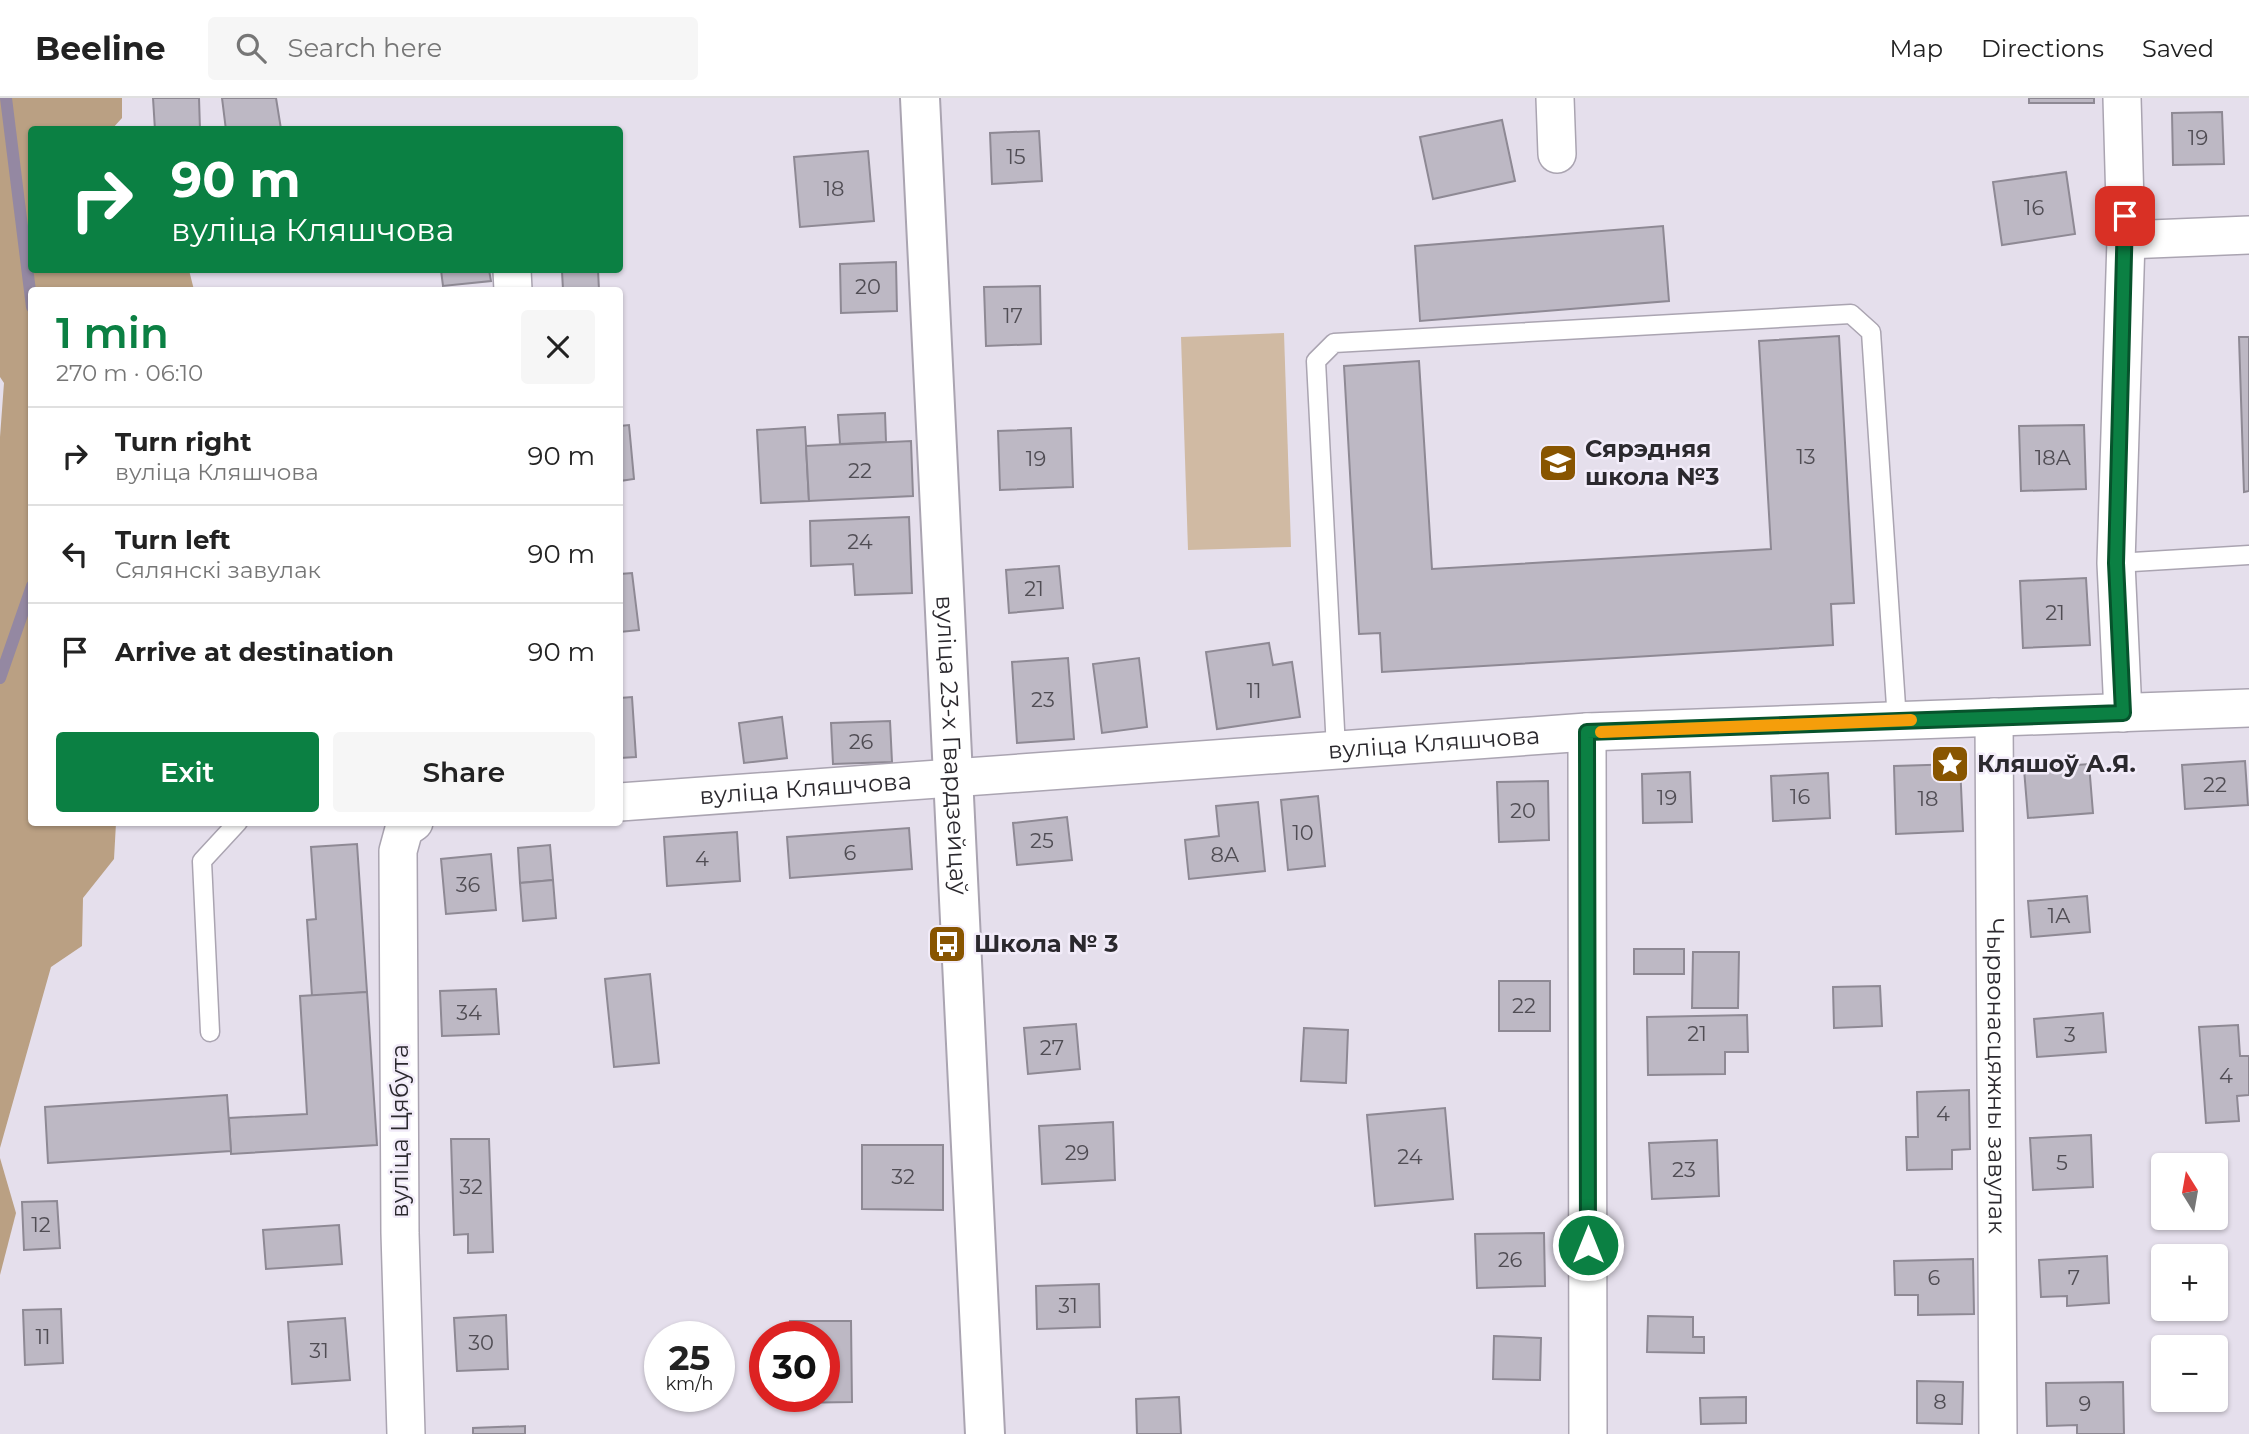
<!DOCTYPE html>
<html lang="en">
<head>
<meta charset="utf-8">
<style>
  :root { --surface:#fff; --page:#f6f6f6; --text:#222; --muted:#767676; --line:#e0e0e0; --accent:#0b8043 }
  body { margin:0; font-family:Montserrat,sans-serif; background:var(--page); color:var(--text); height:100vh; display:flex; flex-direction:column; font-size:26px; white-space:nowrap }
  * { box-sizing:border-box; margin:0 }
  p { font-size:23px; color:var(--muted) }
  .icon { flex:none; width:38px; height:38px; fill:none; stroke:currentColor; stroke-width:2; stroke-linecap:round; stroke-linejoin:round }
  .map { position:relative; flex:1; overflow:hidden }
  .drawer { position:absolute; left:28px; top:189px; width:595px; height:539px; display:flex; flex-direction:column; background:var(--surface); border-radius:7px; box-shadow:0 2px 5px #0004 }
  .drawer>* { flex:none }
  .top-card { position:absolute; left:28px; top:28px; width:595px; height:147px; border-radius:7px; box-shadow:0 2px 5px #0004; background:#0b8043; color:#fff; overflow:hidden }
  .needle { width:46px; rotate:349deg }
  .tools { position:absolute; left:2151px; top:1055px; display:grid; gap:14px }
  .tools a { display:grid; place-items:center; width:77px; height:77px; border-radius:7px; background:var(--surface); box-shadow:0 2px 5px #0004; font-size:35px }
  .speed { position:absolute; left:644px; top:1223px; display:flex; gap:14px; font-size:35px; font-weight:700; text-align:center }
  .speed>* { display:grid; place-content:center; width:91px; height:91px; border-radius:50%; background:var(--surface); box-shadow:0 2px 5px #0004; line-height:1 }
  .speed small { font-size:18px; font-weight:400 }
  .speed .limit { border:10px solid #d22; background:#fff; color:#111 }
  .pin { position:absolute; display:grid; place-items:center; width:60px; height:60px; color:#fff; margin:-30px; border-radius:14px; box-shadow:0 4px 10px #0006 }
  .me { position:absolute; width:77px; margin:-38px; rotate:0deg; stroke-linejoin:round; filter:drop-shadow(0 0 5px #0008) }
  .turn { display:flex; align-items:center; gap:24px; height:147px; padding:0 28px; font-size:32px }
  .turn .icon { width:91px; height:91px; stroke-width:2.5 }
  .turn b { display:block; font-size:49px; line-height:60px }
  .round { display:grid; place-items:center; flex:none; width:74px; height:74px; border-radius:7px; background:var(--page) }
  .head { display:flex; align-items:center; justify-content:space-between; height:119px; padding:0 28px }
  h1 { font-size:42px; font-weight:600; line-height:52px; color:var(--accent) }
  .primary-button { display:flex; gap:14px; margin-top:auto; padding:14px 28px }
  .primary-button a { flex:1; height:80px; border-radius:7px; background:var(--accent); color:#fff; font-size:28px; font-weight:600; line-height:80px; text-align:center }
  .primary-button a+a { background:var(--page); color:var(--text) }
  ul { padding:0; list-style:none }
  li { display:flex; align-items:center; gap:21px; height:98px; padding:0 28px; border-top:2px solid var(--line) }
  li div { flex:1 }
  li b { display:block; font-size:26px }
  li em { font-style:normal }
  header { display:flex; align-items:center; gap:42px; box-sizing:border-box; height:98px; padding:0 35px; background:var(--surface); border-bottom:2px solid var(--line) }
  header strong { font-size:33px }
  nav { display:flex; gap:38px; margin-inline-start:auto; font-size:24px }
  .search { width:490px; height:63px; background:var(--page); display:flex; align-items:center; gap:18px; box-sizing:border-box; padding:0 24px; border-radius:7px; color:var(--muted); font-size:26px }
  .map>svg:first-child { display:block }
  .green { fill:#d0baa3 }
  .forest { fill:#baa083 }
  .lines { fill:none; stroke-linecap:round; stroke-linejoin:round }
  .stream { stroke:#9488a2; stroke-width:12 }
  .building { fill:#bdb8c4; stroke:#8e8994; stroke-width:2 }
  .lane-casing { stroke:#aaa4b1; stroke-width:21 }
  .street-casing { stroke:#aaa4b1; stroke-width:40 }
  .secondary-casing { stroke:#aaa4b1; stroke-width:42 }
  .lane { stroke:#fff; stroke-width:18 }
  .street { stroke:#fff; stroke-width:37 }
  .secondary { stroke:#fff; stroke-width:38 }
  .route-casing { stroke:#07532c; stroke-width:18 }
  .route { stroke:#0b8043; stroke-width:12 }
  .slow { stroke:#f59e0b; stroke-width:12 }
  .labels { text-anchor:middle; stroke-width:5; stroke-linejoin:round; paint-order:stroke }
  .number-label { font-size:21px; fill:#504d54 }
  .poi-label { font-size:24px; font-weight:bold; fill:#2b292e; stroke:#f2ecf9; text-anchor:start }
  .street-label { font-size:24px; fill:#2b292e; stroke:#f2ecf9 }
</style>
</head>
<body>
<header>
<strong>Beeline</strong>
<div class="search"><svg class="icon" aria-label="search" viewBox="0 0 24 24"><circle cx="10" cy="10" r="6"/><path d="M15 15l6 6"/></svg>Search here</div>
<nav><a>Map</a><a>Directions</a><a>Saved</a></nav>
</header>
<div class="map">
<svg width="2249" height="1336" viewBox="0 0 2249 1336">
  <rect width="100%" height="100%" fill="#e5dfec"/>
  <path class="green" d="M1284,235L1291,449L1188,452L1181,239Z"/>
  <g class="forest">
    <path d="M0,0H122V20L112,31L32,32V172H189L194,192H32V724L116,725L114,761L83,800L82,848L51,869L0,1050V339L4,285L0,279Z"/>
    <path d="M0,1060L16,1115L0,1177Z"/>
  </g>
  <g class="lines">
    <g class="stream">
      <path d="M6,0L32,209"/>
      <path d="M0,580L32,488"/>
    </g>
  </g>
  <g class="building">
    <path d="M153,0H199L200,32H155Z"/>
    <path d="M222,0H276L281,31L226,32Z"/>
    <rect x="2029" y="0" width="65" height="5"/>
    <path d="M2222,14L2224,66L2173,67L2172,15Z"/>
    <path d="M1502,22L1515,83L1433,101L1420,39Z"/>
    <path d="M1039,33L1042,83L992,86L990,35Z"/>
    <path d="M868,53L874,123L800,129L794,59Z"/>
    <path d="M2066,74L2075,136L2002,147L1993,84Z"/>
    <path d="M1663,128L1669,203L1420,223L1415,148Z"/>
    <path d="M896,164L897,213L841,215L840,166Z"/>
    <path d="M441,172H489L491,183L443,188Z"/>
    <path d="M598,172L599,192H563L562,173Z"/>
    <path d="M1040,188L1041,246L986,248L984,189Z"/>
    <path d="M1839,238L1854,505L1831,506L1833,547L1382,574L1380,535L1359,536L1344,268L1419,263L1432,471L1771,451L1759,243Z"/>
    <path d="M2239,239H2249V393L2244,394Z"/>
    <path d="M885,315L886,344L840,346L838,317Z"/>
    <path d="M629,327L634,381L620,383V328Z"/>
    <path d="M2084,327L2086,391L2021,393L2019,328Z"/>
    <path d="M805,329L809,403L761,405L757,332Z"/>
    <path d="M1071,330L1073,389L1000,392L998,333Z"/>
    <path d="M911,343L913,398L809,403L806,348Z"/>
    <path d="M909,419L912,495L855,497L853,466L811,468L810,423Z"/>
    <path d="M1059,468L1063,510L1009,515L1006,472Z"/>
    <path d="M632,475L639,532L620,534V476Z"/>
    <path d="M2086,480L2090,547L2023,550L2020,483Z"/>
    <path d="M1269,545L1273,567L1292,564L1300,619L1217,631L1206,554Z"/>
    <path d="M1068,560L1074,641L1017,645L1012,564Z"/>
    <path d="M1139,560L1147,629L1102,635L1093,566Z"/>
    <path d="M632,599L636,659L620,660V600Z"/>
    <path d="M782,619L787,660L744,665L739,625Z"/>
    <path d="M890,623L892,664L833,666L831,625Z"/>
    <path d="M2245,663L2248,707L2185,711L2182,667Z"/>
    <path d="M1960,666L1963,733L1896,736L1894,668Z"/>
    <path d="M2089,666L2093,715L2028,720L2024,671Z"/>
    <path d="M1690,674L1692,724L1643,725L1642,676Z"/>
    <path d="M1828,675L1830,720L1773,723L1771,678Z"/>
    <path d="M1548,683L1549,742L1499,744L1497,684Z"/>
    <path d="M1318,698L1325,768L1288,772L1281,702Z"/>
    <path d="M1258,704L1265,773L1189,781L1185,742L1219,738L1216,708Z"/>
    <path d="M1067,719L1072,762L1017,767L1013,725Z"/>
    <path d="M909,730L912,771L790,780L787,739Z"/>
    <path d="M737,734L740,783L667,788L664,739Z"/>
    <path d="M357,746L367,894L312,898L307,822L316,821L311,749Z"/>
    <path d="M550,747L553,782L520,785L518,750Z"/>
    <path d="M491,756L496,812L446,816L441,761Z"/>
    <path d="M553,782L556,820L523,823L520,785Z"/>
    <path d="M2087,798L2090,834L2031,839L2028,803Z"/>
    <rect x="1634" y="851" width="50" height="25"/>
    <path d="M1693,854H1739L1738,910H1692Z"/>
    <path d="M650,876L659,965L614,969L605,881Z"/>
    <rect x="1499" y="883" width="51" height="50"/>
    <path d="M1880,888L1882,928L1834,930L1833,889Z"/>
    <path d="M496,891L499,936L442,938L440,893Z"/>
    <path d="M367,894L377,1047L231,1056L229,1020L307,1016L300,898Z"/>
    <path d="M2103,915L2106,954L2037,959L2034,921Z"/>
    <path d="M1747,917L1748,954H1725V976L1648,977L1647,919Z"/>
    <path d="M1076,926L1080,971L1028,976L1024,930Z"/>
    <path d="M2238,927L2240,958H2249V997L2237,998L2239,1023L2206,1025L2199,929Z"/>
    <path d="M1304,930L1348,932L1346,985L1301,983Z"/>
    <path d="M1969,992L1970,1051L1952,1052V1071L1907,1072L1906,1039H1918L1917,994Z"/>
    <path d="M227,997L231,1053L48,1065L45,1009Z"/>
    <path d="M1445,1010L1453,1101L1375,1108L1367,1017Z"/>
    <path d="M1113,1024L1115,1082L1042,1086L1039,1028Z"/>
    <path d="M2091,1037L2093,1089L2033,1092L2030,1040Z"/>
    <path d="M451,1041H489L493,1154L468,1155V1136L454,1137Z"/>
    <path d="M1717,1042L1719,1098L1652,1101L1649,1045Z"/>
    <path d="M862,1047H943V1112L862,1111Z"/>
    <path d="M57,1103L60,1150L24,1152L22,1104Z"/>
    <path d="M339,1127L342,1166L266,1171L263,1132Z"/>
    <path d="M1544,1135L1545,1188L1477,1190L1475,1136Z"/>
    <path d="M2107,1158L2109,1205L2067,1208V1198L2041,1199L2039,1162Z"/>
    <path d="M1973,1161L1974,1216L1918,1217V1197H1895L1894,1163Z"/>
    <path d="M1099,1186L1100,1229L1037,1231L1036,1188Z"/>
    <path d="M61,1211L63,1265L25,1267L23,1212Z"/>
    <path d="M506,1217L508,1271L457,1273L454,1220Z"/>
    <path d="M1648,1218L1693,1219V1239H1704V1255L1647,1254Z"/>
    <path d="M345,1220L350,1282L292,1286L288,1224Z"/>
    <path d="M790,1223H851L852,1304L790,1305V1298H824V1239H790Z"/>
    <path d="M1494,1238L1541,1240L1540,1282L1493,1281Z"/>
    <path d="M1917,1283L1963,1284L1962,1326L1917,1325Z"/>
    <path d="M2123,1284L2124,1336H2077V1327L2047,1328L2046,1285Z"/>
    <path d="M1179,1299L1181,1336H1137L1136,1301Z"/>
    <path d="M1746,1299V1325L1701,1326L1700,1300Z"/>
    <path d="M525,1328V1336H473V1330Z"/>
  </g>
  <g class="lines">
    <defs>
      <g id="lane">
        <path d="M2116,465L2249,457"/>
        <path d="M1336,651L1316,263L1334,245L1851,216L1871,234L1897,623"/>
        <path d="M210,934L202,763L238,724"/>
      </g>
      <g id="street">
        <path d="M1555,0L1557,56"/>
        <path d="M2122,0L2126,142L2116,465L2123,615"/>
        <path d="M2126,142L2249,137"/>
        <path d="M512,172L513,192"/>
        <path id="s1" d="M1994,619L1998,1336"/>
        <path d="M1587,634L1588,1336"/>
        <path id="s2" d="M620,704L1587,634L2249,610"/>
        <path d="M406,1336L400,1135L398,753L404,731L414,724"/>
      </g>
      <g id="secondary">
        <path id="s3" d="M920,0L985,1336"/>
      </g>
    </defs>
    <use href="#lane" class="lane-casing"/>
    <use href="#street" class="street-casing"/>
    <use href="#secondary" class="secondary-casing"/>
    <use href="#lane" class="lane"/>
    <use href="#street" class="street"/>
    <use href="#secondary" class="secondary"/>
  </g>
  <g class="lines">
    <defs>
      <path id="route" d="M1588,1147L1587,634L2123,615L2116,465L2125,118"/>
    </defs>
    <use href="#route" class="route-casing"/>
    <use href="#route" class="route"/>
    <path class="slow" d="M1601,634L1911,622"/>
  </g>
  <defs>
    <symbol id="school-square" viewBox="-11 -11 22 22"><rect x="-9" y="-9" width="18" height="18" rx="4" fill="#850" stroke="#f2ecf9"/><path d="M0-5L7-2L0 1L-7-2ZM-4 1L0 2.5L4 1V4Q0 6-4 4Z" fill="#fff"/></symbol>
    <symbol id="sight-square" viewBox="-11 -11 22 22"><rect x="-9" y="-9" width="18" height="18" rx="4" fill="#850" stroke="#f2ecf9"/><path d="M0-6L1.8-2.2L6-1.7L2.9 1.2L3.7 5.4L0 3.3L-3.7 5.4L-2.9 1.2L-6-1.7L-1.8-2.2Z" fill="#fff"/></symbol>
    <symbol id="bus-square" viewBox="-11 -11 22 22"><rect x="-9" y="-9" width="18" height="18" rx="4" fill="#850" stroke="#f2ecf9"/><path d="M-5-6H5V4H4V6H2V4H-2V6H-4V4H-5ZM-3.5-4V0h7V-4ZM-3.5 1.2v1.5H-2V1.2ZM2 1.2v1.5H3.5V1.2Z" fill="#fff"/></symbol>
  </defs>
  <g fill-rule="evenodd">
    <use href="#school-square" x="1536" y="343" width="44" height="44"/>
    <use href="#sight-square" x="1928" y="644" width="44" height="44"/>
    <use href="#bus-square" x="925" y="824" width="44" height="44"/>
  </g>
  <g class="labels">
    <g class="number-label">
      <text x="2198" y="47">19</text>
      <text x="1016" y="66">15</text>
      <text x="834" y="98">18</text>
      <text x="2034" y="117">16</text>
      <text x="868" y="196">20</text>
      <text x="1013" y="225">17</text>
      <text x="1806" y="366">13</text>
      <text x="2053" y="367">18А</text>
      <text x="1036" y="368">19</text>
      <text x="860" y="380">22</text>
      <text x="860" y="451">24</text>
      <text x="1034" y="498">21</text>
      <text x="2055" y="522">21</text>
      <text x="1254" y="600">11</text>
      <text x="1043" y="609">23</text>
      <text x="861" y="651">26</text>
      <text x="2215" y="694">22</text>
      <text x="1800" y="706">16</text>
      <text x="1667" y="707">19</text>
      <text x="1928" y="708">18</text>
      <text x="1523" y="720">20</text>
      <text x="1303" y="742">10</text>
      <text x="1042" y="750">25</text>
      <text x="850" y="762">6</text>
      <text x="1225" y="764">8А</text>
      <text x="702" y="768">4</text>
      <text x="468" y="794">36</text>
      <text x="2059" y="825">1А</text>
      <text x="1524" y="915">22</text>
      <text x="469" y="922">34</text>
      <text x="1697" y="943">21</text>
      <text x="2070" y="944">3</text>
      <text x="1052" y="957">27</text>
      <text x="2226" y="985">4</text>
      <text x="1943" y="1023">4</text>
      <text x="1077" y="1062">29</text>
      <text x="1410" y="1066">24</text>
      <text x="2062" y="1072">5</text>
      <text x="1684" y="1079">23</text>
      <text x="903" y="1086">32</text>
      <text x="471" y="1096">32</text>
      <text x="41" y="1134">12</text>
      <text x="1510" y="1169">26</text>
      <text x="1934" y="1187">6</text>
      <text x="2074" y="1187">7</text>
      <text x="1068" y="1215">31</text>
      <text x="43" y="1246">11</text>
      <text x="481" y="1252">30</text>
      <text x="319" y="1260">31</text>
      <text x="1940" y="1311">8</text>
      <text x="2085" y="1313">9</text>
    </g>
    <g class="poi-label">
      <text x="1585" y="359">Сярэдняя<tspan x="1585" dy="28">школа №3</tspan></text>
      <text x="1977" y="674">Кляшоў А.Я.</text>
      <text x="974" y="854">Школа № 3</text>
    </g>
    <g class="street-label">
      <text dy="8" stroke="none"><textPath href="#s2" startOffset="816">вуліца Кляшчова</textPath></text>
      <text dy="8" stroke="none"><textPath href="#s3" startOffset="648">вуліца 23-х Гвардзейцаў</textPath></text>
      <text dy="8" stroke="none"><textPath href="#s2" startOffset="186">вуліца Кляшчова</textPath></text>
      <text dy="8" stroke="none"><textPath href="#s1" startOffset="359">Чырвонасцяжны завулак</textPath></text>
      <text transform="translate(400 1033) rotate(-90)" y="8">вуліца Цябута</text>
    </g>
  </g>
</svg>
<div class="tools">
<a><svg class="needle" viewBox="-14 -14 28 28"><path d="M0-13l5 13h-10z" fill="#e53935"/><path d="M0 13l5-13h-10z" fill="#767676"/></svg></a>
<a>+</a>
<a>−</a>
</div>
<div class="speed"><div>25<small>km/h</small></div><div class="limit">30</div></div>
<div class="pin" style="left:2125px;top:118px;background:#d93025"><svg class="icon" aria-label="arrive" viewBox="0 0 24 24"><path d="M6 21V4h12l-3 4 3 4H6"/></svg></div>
<svg class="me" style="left:1588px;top:1147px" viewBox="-20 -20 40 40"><circle r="17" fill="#0b8043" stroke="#fff" stroke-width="3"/><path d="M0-11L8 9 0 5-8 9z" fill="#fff"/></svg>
<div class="top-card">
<div class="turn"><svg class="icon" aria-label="right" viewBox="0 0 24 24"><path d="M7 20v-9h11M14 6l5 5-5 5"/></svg><div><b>90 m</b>вуліца Кляшчова</div></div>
</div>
<section class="drawer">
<div class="head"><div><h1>1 min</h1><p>270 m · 06:10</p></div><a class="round"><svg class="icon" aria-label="close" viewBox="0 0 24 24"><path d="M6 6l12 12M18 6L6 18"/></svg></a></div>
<ul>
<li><svg class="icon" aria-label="right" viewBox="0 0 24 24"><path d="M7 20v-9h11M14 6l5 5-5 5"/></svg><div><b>Turn right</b><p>вуліца Кляшчова</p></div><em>90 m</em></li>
<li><svg class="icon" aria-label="left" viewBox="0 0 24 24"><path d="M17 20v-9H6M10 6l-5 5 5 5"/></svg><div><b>Turn left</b><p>Сялянскі завулак</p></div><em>90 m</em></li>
<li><svg class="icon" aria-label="arrive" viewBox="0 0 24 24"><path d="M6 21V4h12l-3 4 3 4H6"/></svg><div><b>Arrive at destination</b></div><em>90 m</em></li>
</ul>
<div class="primary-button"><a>Exit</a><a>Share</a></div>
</section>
</div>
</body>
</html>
